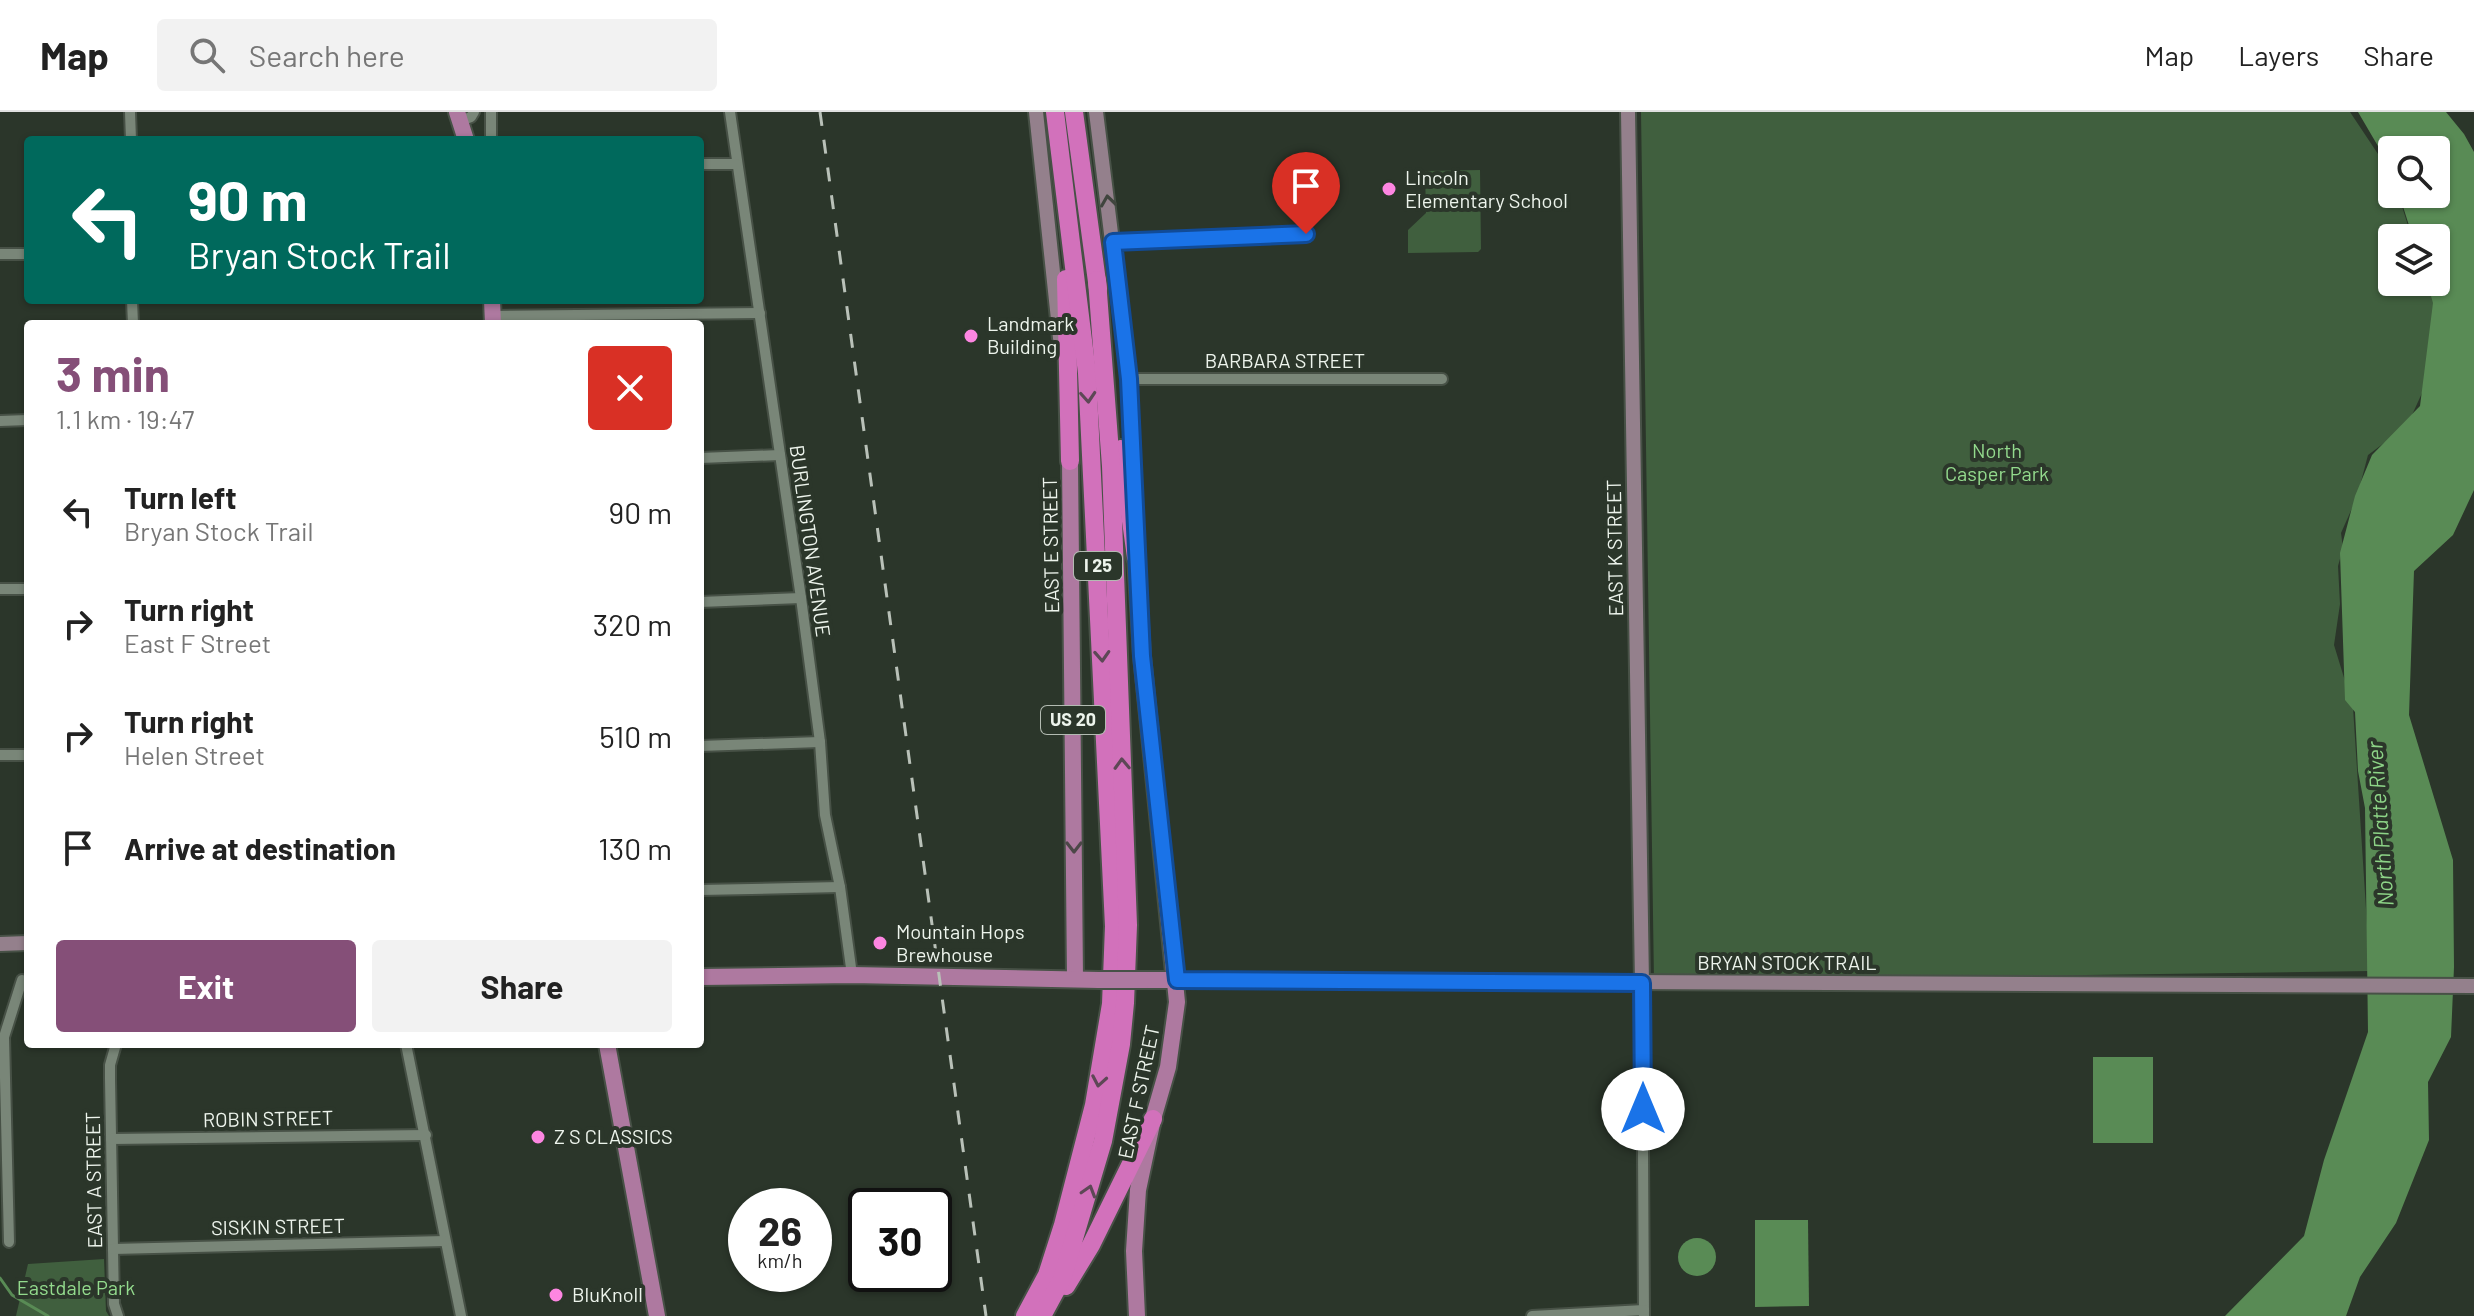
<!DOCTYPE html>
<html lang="en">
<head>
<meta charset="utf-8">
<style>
  :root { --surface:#fff; --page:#f2f2f2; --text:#222; --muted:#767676; --line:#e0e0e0; --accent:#854f78 }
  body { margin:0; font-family:Barlow,sans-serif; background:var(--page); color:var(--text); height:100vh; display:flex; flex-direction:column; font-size:30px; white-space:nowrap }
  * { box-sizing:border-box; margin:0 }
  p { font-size:26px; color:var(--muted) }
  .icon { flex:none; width:44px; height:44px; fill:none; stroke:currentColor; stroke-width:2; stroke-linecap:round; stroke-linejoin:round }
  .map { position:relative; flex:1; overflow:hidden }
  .side { position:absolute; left:24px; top:208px; width:680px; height:728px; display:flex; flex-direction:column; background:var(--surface); border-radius:8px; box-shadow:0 2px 6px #0004 }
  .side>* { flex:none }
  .top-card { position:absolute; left:24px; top:24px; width:680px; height:168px; border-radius:8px; box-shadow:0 2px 6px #0004; background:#00695c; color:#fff; overflow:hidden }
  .tools { position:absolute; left:2378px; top:24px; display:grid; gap:16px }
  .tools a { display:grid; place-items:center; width:72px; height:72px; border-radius:8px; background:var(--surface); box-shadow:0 2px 6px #0004; font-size:40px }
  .speed { position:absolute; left:728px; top:1076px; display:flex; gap:16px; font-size:40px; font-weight:700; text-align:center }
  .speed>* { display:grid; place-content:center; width:104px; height:104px; border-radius:50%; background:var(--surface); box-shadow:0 2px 6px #0004; line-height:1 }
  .speed small { font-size:20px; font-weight:400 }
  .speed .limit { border:4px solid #111; border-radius:12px; background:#fff; color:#111 }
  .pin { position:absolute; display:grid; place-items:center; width:68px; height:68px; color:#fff; margin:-82px -34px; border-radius:50% 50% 50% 0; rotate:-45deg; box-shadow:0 0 8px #0007 }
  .pin .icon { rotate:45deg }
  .me { position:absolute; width:88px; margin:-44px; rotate:0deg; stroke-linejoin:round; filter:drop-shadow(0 0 6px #0008) }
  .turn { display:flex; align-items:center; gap:28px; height:168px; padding:0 32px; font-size:36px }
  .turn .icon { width:104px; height:104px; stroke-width:2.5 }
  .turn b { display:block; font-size:56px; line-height:68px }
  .round { display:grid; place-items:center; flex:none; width:84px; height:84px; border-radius:8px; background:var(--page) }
  .overview { display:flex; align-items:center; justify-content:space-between; height:136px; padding:0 32px }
  h1 { font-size:48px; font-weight:700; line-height:60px; color:var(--accent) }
  .button { display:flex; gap:16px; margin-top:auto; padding:16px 32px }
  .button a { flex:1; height:92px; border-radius:8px; background:var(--accent); color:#fff; font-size:32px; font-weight:700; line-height:92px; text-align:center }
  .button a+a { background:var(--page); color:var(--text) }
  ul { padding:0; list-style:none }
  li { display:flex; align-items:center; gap:24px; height:112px; padding:0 32px }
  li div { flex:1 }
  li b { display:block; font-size:30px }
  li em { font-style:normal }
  header { display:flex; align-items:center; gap:48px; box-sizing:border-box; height:112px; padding:0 40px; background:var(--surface); border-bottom:2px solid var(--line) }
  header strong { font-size:38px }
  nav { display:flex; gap:44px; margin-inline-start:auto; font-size:28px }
  .search { width:560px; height:72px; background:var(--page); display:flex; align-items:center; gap:20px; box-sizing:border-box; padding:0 28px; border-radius:8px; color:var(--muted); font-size:30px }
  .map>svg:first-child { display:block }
  .green { fill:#405f3e }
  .water { fill:#598b55 }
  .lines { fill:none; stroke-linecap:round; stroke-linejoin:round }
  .stream { stroke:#598b55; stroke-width:3 }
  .street-casing { stroke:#475146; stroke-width:14 }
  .secondary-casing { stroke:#475146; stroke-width:18 }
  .primary-casing { stroke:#475146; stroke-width:20 }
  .highway-casing { stroke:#475146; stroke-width:22 }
  .street { stroke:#798678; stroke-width:10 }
  .secondary { stroke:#94808c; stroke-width:14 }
  .primary { stroke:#ae79a0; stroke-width:16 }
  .highway { stroke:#d271bb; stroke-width:18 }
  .rail { stroke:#b9c1b8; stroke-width:3; stroke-dasharray:14 14; stroke-linecap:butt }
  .primary-bridge-casing { stroke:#475146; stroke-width:20; stroke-linecap:butt }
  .primary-bridge { stroke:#ae79a0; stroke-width:16 }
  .oneway { stroke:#40453e }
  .oneway2 { stroke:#5d4856 }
  .oneway3 { stroke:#4c4748 }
  .route-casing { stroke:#114b97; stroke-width:20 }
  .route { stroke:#1a73e8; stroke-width:14 }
  .poi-dot { fill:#fd86e1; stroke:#2b362a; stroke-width:3 }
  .labels { text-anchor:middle; stroke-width:8; stroke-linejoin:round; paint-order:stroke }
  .shield { fill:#2b362a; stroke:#b3bbb2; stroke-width:2 }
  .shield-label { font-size:18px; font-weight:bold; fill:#edf4ec }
  .poi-label { font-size:20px; fill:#edf4ec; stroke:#2b362a; text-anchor:start }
  .street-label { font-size:20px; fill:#edf4ec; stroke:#2b362a }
  .park-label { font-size:20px; fill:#93da8d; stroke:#2b362a }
  .water-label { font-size:22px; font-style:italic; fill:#8dd487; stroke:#2b362a }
</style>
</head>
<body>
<header>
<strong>Map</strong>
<div class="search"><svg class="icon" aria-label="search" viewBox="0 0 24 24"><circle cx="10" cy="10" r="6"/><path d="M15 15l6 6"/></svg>Search here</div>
<nav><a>Map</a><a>Layers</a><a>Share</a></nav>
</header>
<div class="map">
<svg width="2474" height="1204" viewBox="0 0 2474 1204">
  <rect width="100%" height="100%" fill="#2b362a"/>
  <g class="green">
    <path d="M1641,0H2350L2390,60L2392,82H2398L2412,126H2392V170H2427L2434,190L2427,270L2407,314L2368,343L2357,385L2341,421L2343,436L2338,454L2340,492L2334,533L2353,595L2370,859L1654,869Z"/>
    <path d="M1480,58L1481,137L1478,140L1408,141V118L1426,101L1425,59Z"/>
    <path d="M104,1147L106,1199L109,1204H16L28,1152Z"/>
  </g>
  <g class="water">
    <path d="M2358,0H2446L2464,22L2474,40V378L2453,423L2414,459L2409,603L2453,748L2454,855L2451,925L2428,970L2429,1028L2396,1111L2360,1165L2346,1204H2225L2304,1124L2324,1048L2368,920L2365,696L2358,659L2355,600L2345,588L2340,441L2355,384L2372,343L2420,294L2433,191L2427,170H2436V126H2413L2399,82H2436V38H2392V58Z"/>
    <rect x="2093" y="945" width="60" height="86"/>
    <path d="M1755,1108H1808L1809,1194L1755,1195Z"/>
    <circle cx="1697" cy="1145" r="19"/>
  </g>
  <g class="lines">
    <path class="stream" d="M0,1166L12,1183L48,1204"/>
    <defs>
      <g id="street">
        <path d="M130,0L131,28"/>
        <path d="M491,0V28"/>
        <path d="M730,0L801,486L820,630L825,703L840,775L852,863"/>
        <path d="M460,9L471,5L474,0"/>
        <path d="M700,52H736"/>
        <path d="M1113,130L1306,122"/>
        <path d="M0,142H28"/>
        <path d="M132,188L133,212"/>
        <path d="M493,204L760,201"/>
        <path d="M1129,267H1442"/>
        <path d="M0,309L28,308"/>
        <path d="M700,346L780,343"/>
        <path d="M0,477H28"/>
        <path d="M700,490L801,486"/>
        <path d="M700,634L820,630"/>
        <path d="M0,643H28"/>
        <path d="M700,778L840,775"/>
        <path d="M1642,871L1644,1204"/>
        <path d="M116,932L110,953V967L114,1192L118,1204"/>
        <path d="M406,932L461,1204"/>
        <path d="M111,1027L426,1023"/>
        <path d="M9,1130L4,925L22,868"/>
        <path d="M113,1137L445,1129"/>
        <path d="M1532,1204L1644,1198"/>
      </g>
      <g id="secondary">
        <path d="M1036,0L1060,226"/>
        <path d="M1096,0L1129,267L1133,373"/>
        <path d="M1628,0L1642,871"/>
        <path d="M0,832L28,831"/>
        <path d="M1177,868L2474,874"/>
      </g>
      <g id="primary">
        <path d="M457,0L466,28"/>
        <path d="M492,188L493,212"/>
        <path d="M1070,349L1075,867"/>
        <path d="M1136,445L1142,544L1177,890L1168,955L1153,1007L1138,1078L1134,1139L1137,1204"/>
        <path d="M700,865L852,863L1099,868"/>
        <path d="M1144,868H1177"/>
        <path d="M607,932L657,1204"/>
      </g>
      <g id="highway">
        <path d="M1074,0L1098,177"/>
        <path d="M1066,167L1070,349"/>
        <path d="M1121,337L1136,445"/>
        <path d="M1066,1174L1091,1133L1153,1007"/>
        <path d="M1025,1204L1047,1163L1063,1113L1094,993L1111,892L1114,814L1087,261L1055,0"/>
        <path d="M1042,1204L1062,1167L1103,1029L1121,932L1125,891L1128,813L1111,354L1097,168"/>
      </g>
    </defs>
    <use href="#street" class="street-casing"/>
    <use href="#secondary" class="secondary-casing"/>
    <use href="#primary" class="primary-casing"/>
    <use href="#highway" class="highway-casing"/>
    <use href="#street" class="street"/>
    <use href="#secondary" class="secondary"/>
    <use href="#primary" class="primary"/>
    <use href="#highway" class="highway"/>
    <path class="rail" d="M820,0L986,1204"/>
    <defs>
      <path id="primary-bridge" d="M1099,868H1144"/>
    </defs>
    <use href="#primary-bridge" class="primary-bridge-casing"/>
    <use href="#primary-bridge" class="primary-bridge"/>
  </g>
  <defs><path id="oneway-chevron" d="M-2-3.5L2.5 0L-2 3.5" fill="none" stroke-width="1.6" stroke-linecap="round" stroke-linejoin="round" transform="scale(2)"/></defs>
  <use class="oneway" href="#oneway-chevron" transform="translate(1108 89) rotate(-98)"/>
  <g class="oneway2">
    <use href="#oneway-chevron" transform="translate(1088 285) rotate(86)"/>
    <use href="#oneway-chevron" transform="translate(1102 544) rotate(87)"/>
    <use href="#oneway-chevron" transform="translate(1122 652) rotate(-92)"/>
    <use href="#oneway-chevron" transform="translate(1099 969) rotate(100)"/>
    <use href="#oneway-chevron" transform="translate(1089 1079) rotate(-73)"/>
  </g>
  <use class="oneway3" href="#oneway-chevron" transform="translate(1074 735) rotate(90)"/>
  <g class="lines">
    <defs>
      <path id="route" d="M1306,122L1113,130L1129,267L1142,544L1177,868L1642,871L1643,997"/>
    </defs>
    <use href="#route" class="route-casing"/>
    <use href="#route" class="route"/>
  </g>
  <g class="poi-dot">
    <circle cx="1389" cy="77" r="8"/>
    <circle cx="971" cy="224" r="8"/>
    <circle cx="880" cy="831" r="8"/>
    <circle cx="538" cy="1025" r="8"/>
    <circle cx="556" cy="1183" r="8"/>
  </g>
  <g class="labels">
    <g class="shield">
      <rect x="1074" y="440" width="48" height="28" rx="6"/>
      <rect x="1041" y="594" width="64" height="28" rx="6"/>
    </g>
    <g class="shield-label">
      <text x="1098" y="460">I 25</text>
      <text x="1073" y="614">US 20</text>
    </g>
    <g class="poi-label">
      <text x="1405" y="73">Lincoln<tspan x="1405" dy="23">Elementary School</tspan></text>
      <text x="987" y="219">Landmark<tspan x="987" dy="23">Building</tspan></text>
      <text x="896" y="827">Mountain Hops<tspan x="896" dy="23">Brewhouse</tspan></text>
      <text x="554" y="1032">Z S CLASSICS</text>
      <text x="572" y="1190">BluKnoll</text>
    </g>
    <g class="street-label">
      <text x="1285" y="256">BARBARA STREET</text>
      <text transform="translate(810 429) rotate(82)" y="7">BURLINGTON AVENUE</text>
      <text transform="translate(1051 433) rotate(-91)" y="7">EAST E STREET</text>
      <text transform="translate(1615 436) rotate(-91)" y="7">EAST K STREET</text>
      <text x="1787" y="858">BRYAN STOCK TRAIL</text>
      <text transform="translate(1139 980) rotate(-78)" y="7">EAST F STREET</text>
      <text transform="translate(268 1007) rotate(-1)" y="7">ROBIN STREET</text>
      <text transform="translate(94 1068) rotate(-91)" y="7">EAST A STREET</text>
      <text transform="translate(278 1115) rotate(-1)" y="7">SISKIN STREET</text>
    </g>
    <g class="park-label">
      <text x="1997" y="346">North<tspan x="1997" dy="23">Casper Park</tspan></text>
      <text x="76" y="1183">Eastdale Park</text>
    </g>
    <g class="water-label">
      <text transform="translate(2380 712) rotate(-94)" y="8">North Platte River</text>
    </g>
  </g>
</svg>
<div class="tools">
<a><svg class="icon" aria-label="search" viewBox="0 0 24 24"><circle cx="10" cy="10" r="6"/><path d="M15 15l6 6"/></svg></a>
<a><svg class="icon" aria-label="layers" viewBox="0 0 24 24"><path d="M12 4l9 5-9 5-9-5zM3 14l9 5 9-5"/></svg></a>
</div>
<div class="speed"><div>26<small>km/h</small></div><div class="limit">30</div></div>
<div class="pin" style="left:1306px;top:122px;background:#d93025"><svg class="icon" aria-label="arrive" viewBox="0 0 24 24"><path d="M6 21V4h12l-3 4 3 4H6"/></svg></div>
<svg class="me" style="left:1643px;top:997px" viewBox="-20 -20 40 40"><circle r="19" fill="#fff"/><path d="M0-13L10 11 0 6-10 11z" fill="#1a73e8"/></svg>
<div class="top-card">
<div class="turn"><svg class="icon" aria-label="left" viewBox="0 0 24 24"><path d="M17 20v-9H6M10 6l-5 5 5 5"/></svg><div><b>90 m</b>Bryan Stock Trail</div></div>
</div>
<section class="side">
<div class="overview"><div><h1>3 min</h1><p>1.1 km · 19:47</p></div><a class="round" style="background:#d93025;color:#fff"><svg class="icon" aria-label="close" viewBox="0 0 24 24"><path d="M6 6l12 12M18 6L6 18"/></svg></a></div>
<ul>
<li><svg class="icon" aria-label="left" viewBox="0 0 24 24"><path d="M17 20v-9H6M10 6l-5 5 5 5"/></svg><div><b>Turn left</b><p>Bryan Stock Trail</p></div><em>90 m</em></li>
<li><svg class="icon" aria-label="right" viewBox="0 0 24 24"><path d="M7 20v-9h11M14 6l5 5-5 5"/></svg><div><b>Turn right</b><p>East F Street</p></div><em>320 m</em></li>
<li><svg class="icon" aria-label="right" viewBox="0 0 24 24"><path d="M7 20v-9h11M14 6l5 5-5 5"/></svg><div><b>Turn right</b><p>Helen Street</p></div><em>510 m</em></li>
<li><svg class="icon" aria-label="arrive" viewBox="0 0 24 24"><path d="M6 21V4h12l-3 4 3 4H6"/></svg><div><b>Arrive at destination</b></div><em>130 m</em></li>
</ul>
<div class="button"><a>Exit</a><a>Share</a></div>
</section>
</div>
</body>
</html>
